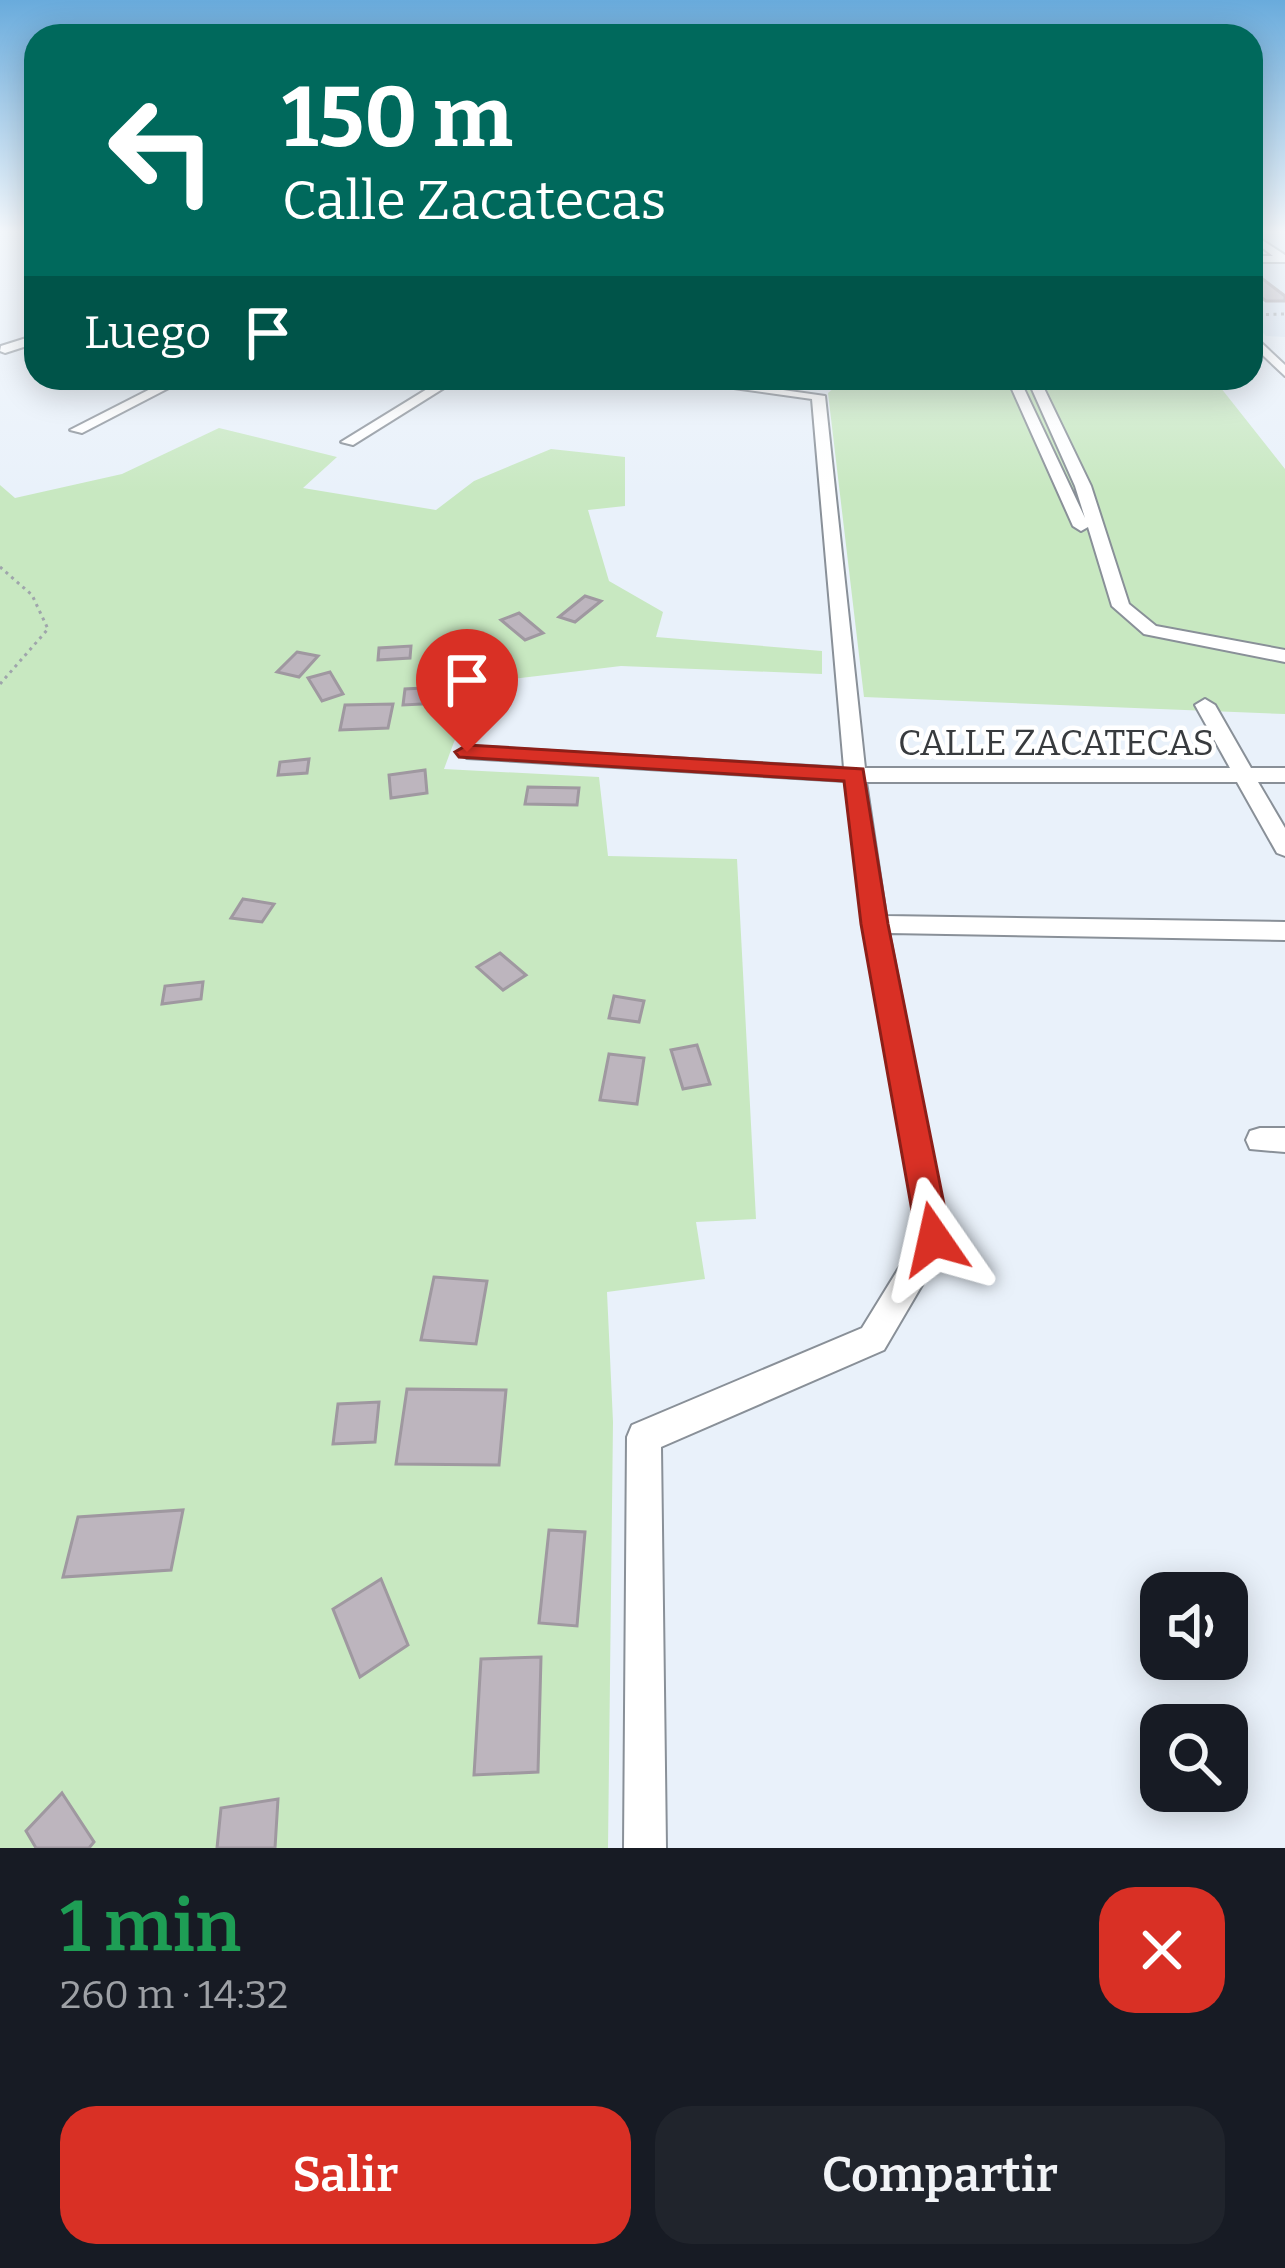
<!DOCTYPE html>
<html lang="es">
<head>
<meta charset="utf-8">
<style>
  :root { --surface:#171b24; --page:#20242c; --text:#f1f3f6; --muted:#9ea1a6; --accent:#d93025 }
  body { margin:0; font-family:Bitter,serif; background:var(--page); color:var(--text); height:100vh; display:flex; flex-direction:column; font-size:45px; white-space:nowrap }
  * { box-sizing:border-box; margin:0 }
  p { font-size:39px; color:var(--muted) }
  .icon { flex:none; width:66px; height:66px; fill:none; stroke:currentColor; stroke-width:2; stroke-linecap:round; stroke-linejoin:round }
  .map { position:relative; height:1848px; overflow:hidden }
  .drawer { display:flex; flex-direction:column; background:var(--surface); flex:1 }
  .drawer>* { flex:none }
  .guide { position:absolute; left:24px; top:24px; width:1239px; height:366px; border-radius:36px; box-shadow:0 6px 30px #0003; background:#00695c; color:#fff; overflow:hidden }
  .buttons { position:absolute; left:1140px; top:1572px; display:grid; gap:24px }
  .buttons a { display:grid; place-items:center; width:108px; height:108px; border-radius:24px; background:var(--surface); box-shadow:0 6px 30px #0003; font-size:60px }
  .pin { position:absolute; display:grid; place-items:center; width:102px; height:102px; color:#fff; margin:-123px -51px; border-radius:50% 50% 50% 0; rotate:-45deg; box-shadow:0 0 12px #0007 }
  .pin .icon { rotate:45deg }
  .me { position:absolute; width:132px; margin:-66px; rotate:349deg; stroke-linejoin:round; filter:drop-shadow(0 0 9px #0008) }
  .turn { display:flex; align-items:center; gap:42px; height:252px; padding:0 60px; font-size:54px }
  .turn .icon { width:156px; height:156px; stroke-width:2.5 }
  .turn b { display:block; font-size:84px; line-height:102px }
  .then { display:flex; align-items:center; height:114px; padding:0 60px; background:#0003; gap:24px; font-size:45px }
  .round { display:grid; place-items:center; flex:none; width:126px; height:126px; border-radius:36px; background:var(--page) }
  .head { display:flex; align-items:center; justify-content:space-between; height:204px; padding:0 60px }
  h1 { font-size:72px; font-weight:600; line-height:90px; color:#1e9e55 }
  .primary-button { display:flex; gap:24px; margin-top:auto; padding:24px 60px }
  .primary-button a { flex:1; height:138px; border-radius:36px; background:var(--accent); color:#fff; font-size:48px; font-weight:600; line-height:138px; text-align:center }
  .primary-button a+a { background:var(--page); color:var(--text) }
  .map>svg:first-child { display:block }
  .built { fill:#dae7f6 }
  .green { fill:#c8e8c1 }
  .building { fill:#bdb5be; stroke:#9f98a0; stroke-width:3 }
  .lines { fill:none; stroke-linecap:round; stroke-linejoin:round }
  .minor-casing { stroke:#899098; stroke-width:4 }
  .path { stroke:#9fa5ab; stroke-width:3; stroke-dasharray:3 4.5; stroke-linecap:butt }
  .minor { fill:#fff; fill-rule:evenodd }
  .route { fill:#d93025; stroke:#8d1f18; stroke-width:3 }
  .labels { text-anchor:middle; stroke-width:9; stroke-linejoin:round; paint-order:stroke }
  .street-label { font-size:36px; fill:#383b3e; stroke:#fff }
</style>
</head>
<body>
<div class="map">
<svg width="1285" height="1848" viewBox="0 0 1285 1848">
  <rect width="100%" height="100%" fill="#e9f1fa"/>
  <path class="built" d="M1251,233H1285V337L1266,336L1251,320Z"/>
  <g class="green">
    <path d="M834,378H1213L1285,469V714L864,697L828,393L835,387Z"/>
    <path d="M219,428L337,457L303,488L436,510L474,481L551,449L625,457V506L588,510L609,581L663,612L656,637L822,651V674L621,666L487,682L454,742L444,769L599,777L608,856L737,859L756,1219L696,1222L705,1279L607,1292L613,1422L608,1848H0V485L15,498L122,474Z"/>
  </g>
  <g class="building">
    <path d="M1251,270L1285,296V301H1266L1251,289Z"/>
    <path d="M585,596L601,601L575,622L559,617Z"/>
    <path d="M519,613L543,633L525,640L501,620Z"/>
    <path d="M411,646L410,658L378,660L379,648Z"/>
    <path d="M297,652L318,656L299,677L277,672Z"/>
    <path d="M330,672L343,694L322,701L308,678Z"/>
    <path d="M441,687V703L403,705L405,689Z"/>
    <path d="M393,704L388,728L340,730L345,705Z"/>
    <path d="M309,759L307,773L278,775L280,762Z"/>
    <path d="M425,770L427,793L391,798L389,775Z"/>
    <path d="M528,787L579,788L577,805L525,804Z"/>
    <path d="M243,899L274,904L262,922L231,918Z"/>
    <path d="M500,953L526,975L503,990L477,967Z"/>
    <path d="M203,982L201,999L162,1004L165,986Z"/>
    <path d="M614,996L644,1001L639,1022L609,1018Z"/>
    <path d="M697,1045L710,1084L683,1089L671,1050Z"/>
    <path d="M609,1054L644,1058L637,1104L600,1100Z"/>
    <path d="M434,1277L487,1281L476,1344L421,1340Z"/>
    <path d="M407,1389L506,1390L499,1465L396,1464Z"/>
    <path d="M379,1402L375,1442L333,1444L338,1404Z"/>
    <path d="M183,1510L171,1570L63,1577L78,1517Z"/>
    <path d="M549,1530L585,1532L577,1626L539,1623Z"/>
    <path d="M381,1579L408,1645L360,1677L333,1609Z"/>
    <path d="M541,1657L538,1772L474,1775L481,1659Z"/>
    <path d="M62,1793L94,1842L89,1848H36L26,1831Z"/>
    <path d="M278,1799L275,1848H217L221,1808Z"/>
  </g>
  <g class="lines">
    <defs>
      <g id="minor">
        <path d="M1251,233L1285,255V262H1251V256H1273L1251,239Z"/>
        <path d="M1251,333L1285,365V376L1251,344Z"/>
        <path d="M36,335V343L5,353L0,351L1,346Z"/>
        <path d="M172,378H188L82,433L70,430Z"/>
        <path d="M445,378H460L353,445L341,442Z"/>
        <path d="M662,378H700L825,396L865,768H1230L1195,705L1205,699L1215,705L1251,768H1285V782H1258L1285,828V856L1277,853L1237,782H866L886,916L1285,922V940L889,933L949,1239L884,1350L661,1447L666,1848H624L627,1437L632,1425L862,1328L918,1237L863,924L845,781L467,758L457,752L467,746L844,768L812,399Z"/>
        <path d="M1007,378H1019L1085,518L1075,486L1027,378H1039L1091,486L1129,604L1156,626L1285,650V662L1144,634L1112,606L1088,527L1081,531L1073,526Z"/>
        <path d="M1260,1128H1285V1152L1250,1149L1246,1140L1250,1131Z"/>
      </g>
    </defs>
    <use href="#minor" class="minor-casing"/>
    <g class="path">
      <path d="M1251,315L1285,314"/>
      <path d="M0,567L32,595L48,629L0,684"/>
    </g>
    <use href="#minor" class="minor"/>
  </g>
  <linearGradient id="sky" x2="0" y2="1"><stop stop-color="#69abdc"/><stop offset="0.47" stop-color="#f5f9fd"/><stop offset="1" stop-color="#f5f9fd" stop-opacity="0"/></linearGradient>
  <rect width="1285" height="492" fill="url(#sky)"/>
  <path class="route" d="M467,745L863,769L888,924L951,1239L946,1250L934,1255L922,1250L917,1239L861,924L844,781L459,757L455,752Z"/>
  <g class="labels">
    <g class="street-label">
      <text x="1056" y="755">CALLE ZACATECAS</text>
    </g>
  </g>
</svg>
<div class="buttons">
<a><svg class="icon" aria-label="sound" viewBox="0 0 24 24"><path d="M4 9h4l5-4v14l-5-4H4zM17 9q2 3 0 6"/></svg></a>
<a><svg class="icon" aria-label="search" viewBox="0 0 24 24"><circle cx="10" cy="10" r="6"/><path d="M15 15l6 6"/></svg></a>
</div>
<div class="pin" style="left:467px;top:752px;background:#d93025"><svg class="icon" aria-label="arrive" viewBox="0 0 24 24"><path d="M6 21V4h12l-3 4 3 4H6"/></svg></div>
<svg class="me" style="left:934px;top:1239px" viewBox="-20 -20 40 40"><path d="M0-17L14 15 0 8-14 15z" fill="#d93025" stroke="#fff" stroke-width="4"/></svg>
<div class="guide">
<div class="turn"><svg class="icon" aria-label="left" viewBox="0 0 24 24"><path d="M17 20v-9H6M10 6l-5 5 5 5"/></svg><div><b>150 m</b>Calle Zacatecas</div></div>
<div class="then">Luego<svg class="icon" aria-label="arrive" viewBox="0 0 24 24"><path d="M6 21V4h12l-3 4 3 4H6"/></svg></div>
</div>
</div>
<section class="drawer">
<div class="head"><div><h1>1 min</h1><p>260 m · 14:32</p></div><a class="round" style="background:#d93025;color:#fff"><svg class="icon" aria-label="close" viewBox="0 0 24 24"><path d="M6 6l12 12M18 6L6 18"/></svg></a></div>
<div class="primary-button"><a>Salir</a><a>Compartir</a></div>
</section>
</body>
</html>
